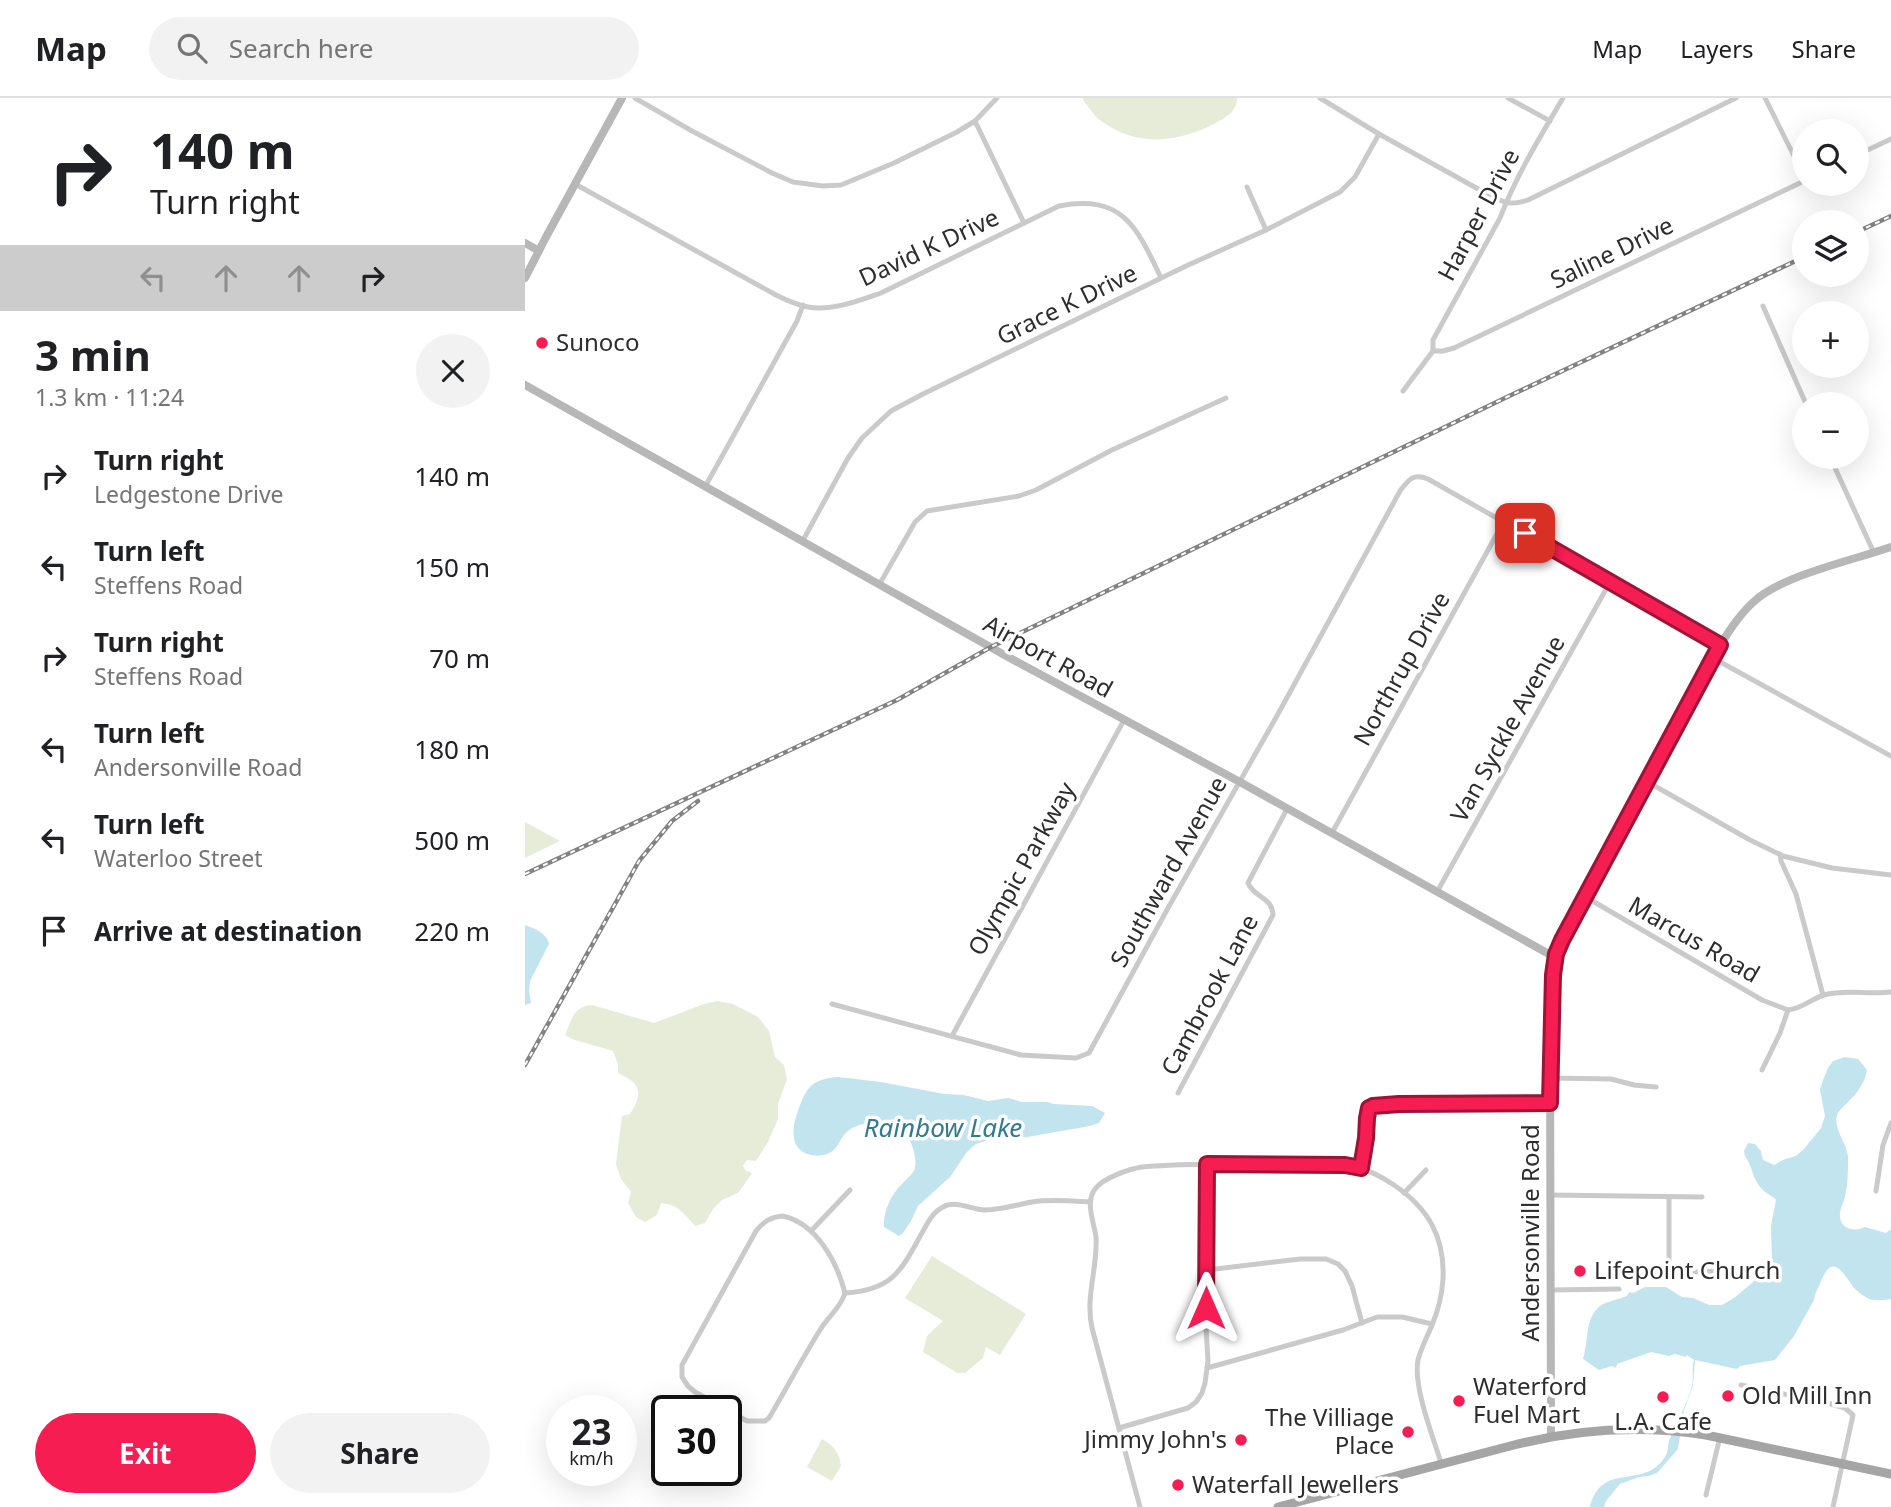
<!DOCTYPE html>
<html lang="en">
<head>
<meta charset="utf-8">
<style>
  :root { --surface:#fff; --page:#f2f2f2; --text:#202124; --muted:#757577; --line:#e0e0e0; --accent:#f51d52 }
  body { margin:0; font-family:"Noto Sans",sans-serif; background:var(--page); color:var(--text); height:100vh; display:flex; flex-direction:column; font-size:26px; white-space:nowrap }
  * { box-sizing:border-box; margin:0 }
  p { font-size:23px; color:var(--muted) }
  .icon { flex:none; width:38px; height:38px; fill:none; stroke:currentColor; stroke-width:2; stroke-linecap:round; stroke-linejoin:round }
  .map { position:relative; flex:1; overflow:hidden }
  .side { display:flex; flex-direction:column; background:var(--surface); width:525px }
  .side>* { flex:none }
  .banner { background:#fff; color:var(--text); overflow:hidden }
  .controls { position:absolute; left:1267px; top:21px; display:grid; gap:14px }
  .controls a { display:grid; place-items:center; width:77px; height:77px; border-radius:50%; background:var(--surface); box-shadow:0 7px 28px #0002; font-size:35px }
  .speed { position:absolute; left:21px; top:1297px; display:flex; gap:14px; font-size:35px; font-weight:700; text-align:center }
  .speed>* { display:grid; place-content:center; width:91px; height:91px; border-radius:50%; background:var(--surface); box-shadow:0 7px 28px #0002; line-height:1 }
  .speed small { font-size:18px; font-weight:400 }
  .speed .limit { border:4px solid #111; border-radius:10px; background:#fff; color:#111 }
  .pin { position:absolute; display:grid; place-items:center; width:60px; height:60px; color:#fff; margin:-30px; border-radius:14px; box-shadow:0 4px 10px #0006 }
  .me { position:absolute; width:77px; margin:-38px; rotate:0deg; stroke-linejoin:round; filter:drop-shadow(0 0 5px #0008) }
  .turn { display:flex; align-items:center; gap:24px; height:147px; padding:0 35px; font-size:32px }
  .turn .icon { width:91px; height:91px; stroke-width:2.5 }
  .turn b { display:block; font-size:49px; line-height:60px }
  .lanes { display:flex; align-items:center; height:66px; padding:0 35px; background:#0003; justify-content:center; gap:35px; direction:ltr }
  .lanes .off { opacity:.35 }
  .round { display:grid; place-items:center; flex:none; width:74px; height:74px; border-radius:37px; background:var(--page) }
  .headline { display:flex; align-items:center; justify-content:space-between; height:119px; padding:0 35px }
  h1 { font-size:42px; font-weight:700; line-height:52px }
  .button { display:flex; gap:14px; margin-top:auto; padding:14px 35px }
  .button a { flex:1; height:80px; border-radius:42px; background:var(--accent); color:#fff; font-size:28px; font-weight:700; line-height:80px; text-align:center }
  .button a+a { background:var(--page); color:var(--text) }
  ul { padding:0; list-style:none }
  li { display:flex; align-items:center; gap:21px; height:91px; padding:0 35px }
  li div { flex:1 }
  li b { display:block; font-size:26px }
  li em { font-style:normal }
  header { display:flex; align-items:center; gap:42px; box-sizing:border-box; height:98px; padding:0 35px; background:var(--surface); border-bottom:2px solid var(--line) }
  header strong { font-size:33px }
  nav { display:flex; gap:38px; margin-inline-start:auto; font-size:24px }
  .search { width:490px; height:63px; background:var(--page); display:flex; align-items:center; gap:18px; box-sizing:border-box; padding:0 24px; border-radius:38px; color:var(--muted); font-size:26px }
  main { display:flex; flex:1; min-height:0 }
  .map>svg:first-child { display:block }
  .green { fill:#e6ecd8 }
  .water { fill:#c2e4ee }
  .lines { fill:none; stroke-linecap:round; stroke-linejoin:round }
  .street { stroke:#cacaca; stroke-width:5 }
  .secondary { stroke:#b7b7b7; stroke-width:8 }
  .primary { stroke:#a5a5a5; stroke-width:9 }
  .rail-casing { stroke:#828282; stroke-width:4.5 }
  .rail { stroke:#fff; stroke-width:2; stroke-dasharray:5; stroke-linecap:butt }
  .route-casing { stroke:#9f1335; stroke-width:18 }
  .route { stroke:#f51d52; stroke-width:12 }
  .poi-dot { fill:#f51d52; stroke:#fff; stroke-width:2.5 }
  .labels { text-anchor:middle; stroke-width:7; stroke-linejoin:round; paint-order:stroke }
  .street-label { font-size:24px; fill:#2d2d2d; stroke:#fff }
  .poi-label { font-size:24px; fill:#2d2d2d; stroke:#fff; text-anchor:start }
  .water-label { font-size:26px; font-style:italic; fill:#327a8e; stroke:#fff }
</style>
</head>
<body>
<header>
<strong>Map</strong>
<div class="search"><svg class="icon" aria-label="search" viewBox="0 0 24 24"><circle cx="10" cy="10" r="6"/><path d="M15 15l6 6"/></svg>Search here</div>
<nav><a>Map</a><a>Layers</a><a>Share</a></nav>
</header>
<main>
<section class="side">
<div class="banner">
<div class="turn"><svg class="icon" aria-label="right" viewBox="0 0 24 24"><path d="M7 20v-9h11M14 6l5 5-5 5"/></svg><div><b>140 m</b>Turn right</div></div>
<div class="lanes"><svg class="icon off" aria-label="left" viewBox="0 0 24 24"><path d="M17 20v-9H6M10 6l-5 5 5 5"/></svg><svg class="icon off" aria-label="ahead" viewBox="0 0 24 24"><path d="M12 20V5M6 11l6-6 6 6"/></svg><svg class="icon off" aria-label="ahead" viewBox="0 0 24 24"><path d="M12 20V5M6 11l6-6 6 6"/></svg><svg class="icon" aria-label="right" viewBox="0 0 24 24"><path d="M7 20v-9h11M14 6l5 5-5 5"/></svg></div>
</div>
<div class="headline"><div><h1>3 min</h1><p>1.3 km · 11:24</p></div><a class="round"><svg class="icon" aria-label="close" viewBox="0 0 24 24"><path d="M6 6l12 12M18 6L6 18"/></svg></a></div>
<ul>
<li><svg class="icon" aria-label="right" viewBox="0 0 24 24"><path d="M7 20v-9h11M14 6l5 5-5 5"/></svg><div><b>Turn right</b><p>Ledgestone Drive</p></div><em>140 m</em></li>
<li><svg class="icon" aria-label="left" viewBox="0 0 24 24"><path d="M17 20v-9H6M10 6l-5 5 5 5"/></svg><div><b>Turn left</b><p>Steffens Road</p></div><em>150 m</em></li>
<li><svg class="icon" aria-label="right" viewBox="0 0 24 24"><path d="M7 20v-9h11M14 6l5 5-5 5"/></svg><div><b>Turn right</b><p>Steffens Road</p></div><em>70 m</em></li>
<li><svg class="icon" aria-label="left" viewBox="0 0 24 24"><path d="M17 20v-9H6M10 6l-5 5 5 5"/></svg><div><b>Turn left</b><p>Andersonville Road</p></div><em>180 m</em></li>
<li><svg class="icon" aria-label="left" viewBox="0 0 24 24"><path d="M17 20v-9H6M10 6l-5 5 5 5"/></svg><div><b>Turn left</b><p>Waterloo Street</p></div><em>500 m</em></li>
<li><svg class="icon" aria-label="arrive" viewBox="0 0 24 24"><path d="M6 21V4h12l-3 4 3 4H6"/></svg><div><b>Arrive at destination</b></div><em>220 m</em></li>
</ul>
<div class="button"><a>Exit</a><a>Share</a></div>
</section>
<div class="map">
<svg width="1366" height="1409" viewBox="0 0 1366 1409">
  <rect width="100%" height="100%" fill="#fff"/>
  <g class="green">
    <path d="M558,0H712C712,14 700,20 689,26C651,45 612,49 576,23C569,18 564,9 558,2Z"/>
    <path d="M0,724L35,743L0,760Z"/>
    <path d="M193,903L208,906L233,919L244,933L250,959L259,967L262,981L253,1006V1021L243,1044L231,1063L222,1062L218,1068L220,1072L227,1075L213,1095L197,1102L188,1111L180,1125L170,1128C159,1115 153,1107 136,1105L132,1117L120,1124L111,1119L103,1105L106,1094L96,1081L91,1066L97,1018L105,1016C118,995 117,986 93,975V966L88,953L47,941L40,937C47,921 48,909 67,907L129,925L179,906Z"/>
    <path d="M407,1158L501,1216L475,1257L461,1249L458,1260L440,1275H432L398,1254L402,1238L418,1223L380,1200Z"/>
    <path d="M297,1341C309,1348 314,1354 316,1368L307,1383L282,1369Z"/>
  </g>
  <g class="water">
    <path d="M0,827C10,831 22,835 24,846L5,883L4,893L6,905L0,907Z"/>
    <path d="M1320,959L1333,961L1342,972C1340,983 1334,993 1326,1001C1321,1007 1315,1010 1312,1017C1308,1031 1322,1045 1323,1059C1323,1071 1323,1087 1320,1098C1319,1105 1314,1111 1315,1119C1316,1132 1331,1134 1340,1129L1361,1135L1366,1131V1201C1359,1202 1350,1203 1344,1201C1339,1198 1334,1195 1330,1191C1320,1179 1309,1153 1297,1181C1294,1189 1290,1194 1289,1202L1269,1238L1250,1262L1215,1268L1212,1271L1170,1262L1168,1288L1159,1312L1153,1351L1132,1375L1124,1378L1114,1379L1095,1386L1081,1403L1079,1409H1065C1077,1362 1118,1393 1140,1359C1143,1355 1143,1348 1144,1343C1151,1325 1162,1307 1167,1288C1169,1279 1166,1271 1169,1262L1162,1257L1161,1259L1150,1256L1144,1258L1126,1254L1092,1266L1091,1270L1087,1268L1074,1272L1058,1261C1064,1243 1059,1221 1075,1208C1082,1203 1095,1201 1102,1198L1104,1194L1108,1195L1120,1189H1141L1157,1199L1168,1200L1184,1207H1197L1209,1200L1227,1185L1247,1165L1246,1128L1251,1102C1247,1097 1241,1096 1237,1091C1228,1083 1227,1067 1220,1058L1219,1053L1223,1045L1230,1046L1236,1053L1238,1062L1249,1067L1260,1061L1271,1058L1279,1051L1296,1030L1300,1018L1295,992L1298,982L1303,970L1308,963Z"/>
    <path d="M313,979L356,984L419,996L439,997L463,1003L483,1000L497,1004H522L529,1006L567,1008L580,1015L574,1025L565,1028L502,1039L463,1042L451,1046L442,1054L425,1079L393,1108L386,1123L378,1135L374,1138L359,1129C358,1113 366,1097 377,1086C381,1081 389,1076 390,1069C392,1062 388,1049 385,1043C374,1022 340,1020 323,1033C313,1041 315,1051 302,1056C297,1058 292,1058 286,1057C267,1053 266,1035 271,1019C280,993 283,981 313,979Z"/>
  </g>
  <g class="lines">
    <g class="street">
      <path d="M110,0L167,33L247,75L268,84L298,88L316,87L369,65L432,34L450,23L472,0"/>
      <path d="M795,0L854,36L964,97C980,105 985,108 1003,102L1211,0"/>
      <path d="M983,0L1025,23"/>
      <path d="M1240,0L1279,78"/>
      <path d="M450,23L499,125"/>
      <path d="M1332,57L1366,41"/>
      <path d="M50,86L251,197C261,202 272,207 283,209C307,213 333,203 356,195L534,108C598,96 612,129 636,180"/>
      <path d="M722,89L741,132"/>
      <path d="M1238,208L1281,306"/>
      <path d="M908,253H918L929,250L1279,83"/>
      <path d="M908,253V242L975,120C991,78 1015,39 1038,0"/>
      <path d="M878,293L908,253"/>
      <path d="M1305,359L1349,455"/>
      <path d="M180,389L272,223L278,207"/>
      <path d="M277,444L323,360L337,340L366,313L398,296L661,168L741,132L815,94L830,79L854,36"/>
      <path d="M354,487L390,424L402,413L494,398L511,392L587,352L701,300"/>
      <path d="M1188,560L1366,658"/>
      <path d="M1121,683L1225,742L1258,758L1307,770L1366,777"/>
      <path d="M807,735L979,423"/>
      <path d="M1255,756L1256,763L1271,796L1298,897"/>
      <path d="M912,794L1085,484"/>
      <path d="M1059,798L1237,902L1263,912"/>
      <path d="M307,906L496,957L551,960L564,955L643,810L753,616L875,393C884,381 888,375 903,381L1195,547"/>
      <path d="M427,938L599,622"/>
      <path d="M1237,972L1255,935L1263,912C1277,911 1286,901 1299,897C1321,891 1344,897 1366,894"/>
      <path d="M1025,980L1086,981L1109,987L1131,989"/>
      <path d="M653,995L748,817C747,798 730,801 723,785L762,711"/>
      <path d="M836,1071L842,1020L844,1010L857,1006L1025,1005"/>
      <path d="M1351,1093L1358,1047L1366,1025"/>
      <path d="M879,1095L901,1072"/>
      <path d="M1024,1097L1177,1099"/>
      <path d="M1144,1100V1181"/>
      <path d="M258,1118C292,1126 312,1164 320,1195C317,1208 302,1220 295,1232C277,1261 261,1291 244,1320L240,1323H222L170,1294L163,1288L157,1279V1267L231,1133C239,1123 246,1119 258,1118Z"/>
      <path d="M286,1133L325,1092"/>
      <path d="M682,1172L775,1161H801L813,1166L820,1173L827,1188L837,1225"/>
      <path d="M1144,1175L1193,1173"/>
      <path d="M1025,1192L1094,1191"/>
      <path d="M320,1195C368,1192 376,1173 398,1133C403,1124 408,1114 418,1109C430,1102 446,1111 459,1112C476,1112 490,1107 507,1104C526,1101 546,1103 565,1104"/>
      <path d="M682,1270L818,1232L852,1219H877L907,1226"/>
      <path d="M1216,1287L1306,1306L1320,1310L1328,1317L1308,1409"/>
      <path d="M594,1330L663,1310L671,1304L677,1295L680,1285L683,1263L681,1230L682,1066"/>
      <path d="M1181,1397L1195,1339"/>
      <path d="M615,1409L567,1230C560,1199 573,1169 571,1139C569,1125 560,1104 570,1091C578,1080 604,1071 617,1069C658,1065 699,1066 740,1066C767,1067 806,1064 830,1069C845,1072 857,1079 869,1087C903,1110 920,1139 918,1181C917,1196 913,1213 907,1227C902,1239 896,1250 893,1262C888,1289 908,1338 916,1365"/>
    </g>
    <g class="secondary">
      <path d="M0,145L14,153"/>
      <path d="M0,180L21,139L97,0"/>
      <path d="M0,287L483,559L715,684L1031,860"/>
      <path d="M1026,1338L1025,943L1028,877L1031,856L1037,842L1195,547C1206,530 1217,513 1233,500C1264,476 1328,462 1366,449"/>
    </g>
    <path class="primary" d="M753,1409L989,1347C1052,1331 1116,1327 1181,1337L1366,1376"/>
    <defs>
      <g id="rail">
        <path d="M1332,134L1366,118"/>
        <path d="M0,776L372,602L466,549L982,299L1279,159"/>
        <path d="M0,967L114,763L147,723L173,703"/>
      </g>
    </defs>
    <use href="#rail" class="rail-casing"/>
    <use href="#rail" class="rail"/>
  </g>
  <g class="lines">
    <defs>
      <path id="route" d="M681,1210L682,1066L820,1067L836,1070L841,1040L842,1020L844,1010L848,1008L874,1006L1025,1005L1028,877L1031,856L1037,842L1195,547L1000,435"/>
    </defs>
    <use href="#route" class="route-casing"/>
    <use href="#route" class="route"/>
  </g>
  <g class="poi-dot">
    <circle cx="17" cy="245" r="7"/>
    <circle cx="1055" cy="1173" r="7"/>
    <circle cx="1203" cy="1298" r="7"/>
    <circle cx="1138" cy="1299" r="7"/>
    <circle cx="934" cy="1303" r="7"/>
    <circle cx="883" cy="1334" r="7"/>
    <circle cx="716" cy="1342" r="7"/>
    <circle cx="653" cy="1387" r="7"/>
  </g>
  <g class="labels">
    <g class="street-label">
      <text transform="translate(954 117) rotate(-62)" y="8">Harper Drive</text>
      <text transform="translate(404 150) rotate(-25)" y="8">David K Drive</text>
      <text transform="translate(1087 155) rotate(-26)" y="8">Saline Drive</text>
      <text transform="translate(542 207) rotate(-26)" y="8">Grace K Drive</text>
      <text transform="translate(523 559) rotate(29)" y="8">Airport Road</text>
      <text transform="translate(877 571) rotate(-61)" y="8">Northrup Drive</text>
      <text transform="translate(983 631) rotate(-61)" y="8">Van Syckle Avenue</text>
      <text transform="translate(497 771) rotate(-61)" y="8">Olympic Parkway</text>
      <text transform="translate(644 774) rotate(-61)" y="8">Southward Avenue</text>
      <text transform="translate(1169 842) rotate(30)" y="8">Marcus Road</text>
      <text transform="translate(685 897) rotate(-62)" y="8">Cambrook Lane</text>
      <text transform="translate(1006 1135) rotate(-90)" y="8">Andersonville Road</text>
    </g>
    <g class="poi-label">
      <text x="31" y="253">Sunoco</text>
      <text x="1069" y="1181">Lifepoint Church</text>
      <text x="948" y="1297">Waterford<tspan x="948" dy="28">Fuel Mart</tspan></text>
      <text x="1217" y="1306">Old Mill Inn</text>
      <text x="869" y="1328" text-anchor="end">The Villiage<tspan x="869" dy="28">Place</tspan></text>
      <text x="1138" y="1332" text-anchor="middle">L.A. Cafe</text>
      <text x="702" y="1350" text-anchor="end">Jimmy John's</text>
      <text x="667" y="1395">Waterfall Jewellers</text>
    </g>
    <g class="water-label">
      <text x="418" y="1039">Rainbow Lake</text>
    </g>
  </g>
</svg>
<div class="controls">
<a><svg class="icon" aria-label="search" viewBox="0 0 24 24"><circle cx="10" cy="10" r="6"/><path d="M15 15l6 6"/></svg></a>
<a><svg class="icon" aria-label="layers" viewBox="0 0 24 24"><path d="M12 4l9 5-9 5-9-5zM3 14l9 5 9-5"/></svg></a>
<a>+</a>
<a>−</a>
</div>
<div class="speed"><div>23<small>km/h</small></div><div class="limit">30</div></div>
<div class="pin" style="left:1000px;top:435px;background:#d93025"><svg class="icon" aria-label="arrive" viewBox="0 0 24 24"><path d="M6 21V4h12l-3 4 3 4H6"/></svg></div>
<svg class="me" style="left:681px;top:1210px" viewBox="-20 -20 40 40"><path d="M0-17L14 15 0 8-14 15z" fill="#f51d52" stroke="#fff" stroke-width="4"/></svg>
</div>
</main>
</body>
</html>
